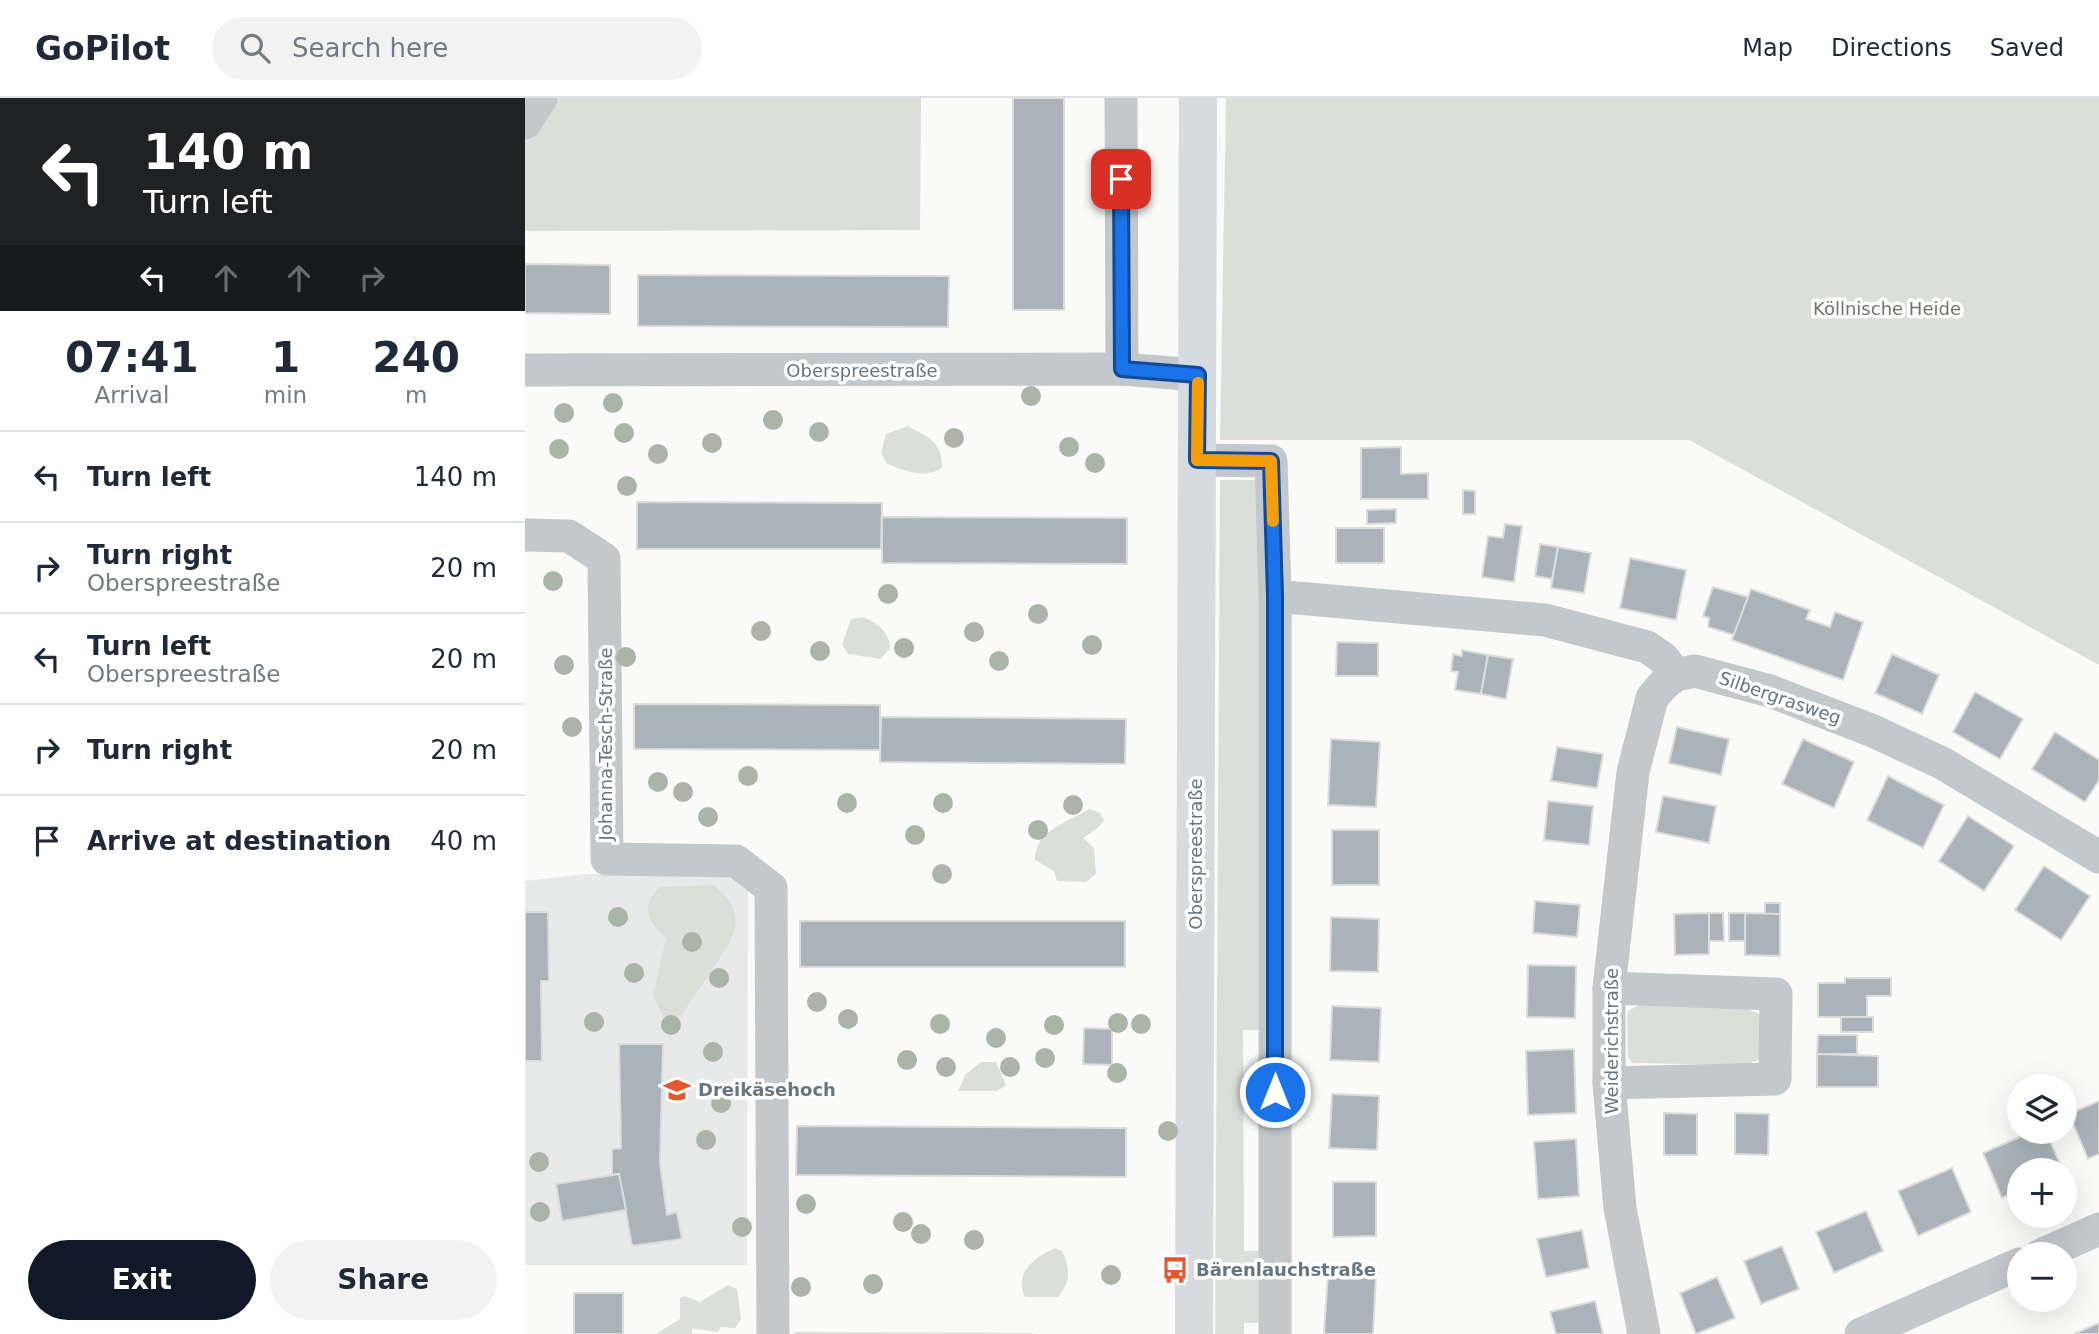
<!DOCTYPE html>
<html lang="en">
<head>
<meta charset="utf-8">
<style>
  :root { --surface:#fff; --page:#f2f2f3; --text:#1f2937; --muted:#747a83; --line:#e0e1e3; --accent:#111827 }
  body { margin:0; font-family:"DejaVu Sans",sans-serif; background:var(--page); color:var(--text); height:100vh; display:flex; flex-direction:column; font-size:26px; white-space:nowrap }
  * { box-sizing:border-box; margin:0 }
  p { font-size:23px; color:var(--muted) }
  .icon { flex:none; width:38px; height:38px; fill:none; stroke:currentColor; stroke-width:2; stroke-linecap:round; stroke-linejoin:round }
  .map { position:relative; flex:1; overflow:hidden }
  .panel { display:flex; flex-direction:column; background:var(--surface); width:525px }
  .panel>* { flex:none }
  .hud { background:#202124; color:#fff; overflow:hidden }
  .fabs { position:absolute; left:1482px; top:976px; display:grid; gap:14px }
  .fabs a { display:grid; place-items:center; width:70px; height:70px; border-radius:50%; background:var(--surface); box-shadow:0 7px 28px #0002; font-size:35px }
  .pin { position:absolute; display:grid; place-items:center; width:60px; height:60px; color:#fff; margin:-30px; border-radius:14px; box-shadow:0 4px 10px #0006 }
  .me { position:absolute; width:77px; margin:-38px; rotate:0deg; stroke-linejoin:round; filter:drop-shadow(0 0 5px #0008) }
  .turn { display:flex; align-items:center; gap:24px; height:147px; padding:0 28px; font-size:32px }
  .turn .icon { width:91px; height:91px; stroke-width:2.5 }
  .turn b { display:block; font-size:49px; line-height:60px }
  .lanes { display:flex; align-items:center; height:66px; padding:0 28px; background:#0003; justify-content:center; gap:35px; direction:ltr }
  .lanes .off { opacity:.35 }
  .eta { display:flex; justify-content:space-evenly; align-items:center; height:119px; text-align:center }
  .eta b { font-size:42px; font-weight:800; line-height:49px }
  .primary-button { display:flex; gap:14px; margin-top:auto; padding:14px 28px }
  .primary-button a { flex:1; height:80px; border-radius:42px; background:var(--accent); color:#fff; font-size:28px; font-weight:800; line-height:80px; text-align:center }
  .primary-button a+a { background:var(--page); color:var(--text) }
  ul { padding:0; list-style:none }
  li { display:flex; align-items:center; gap:21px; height:91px; padding:0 28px; border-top:2px solid var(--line) }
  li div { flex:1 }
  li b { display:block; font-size:26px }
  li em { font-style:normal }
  header { display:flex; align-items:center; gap:42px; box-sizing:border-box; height:98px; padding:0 35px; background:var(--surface); border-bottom:2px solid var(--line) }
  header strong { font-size:33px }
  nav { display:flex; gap:38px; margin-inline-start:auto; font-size:24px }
  .search { width:490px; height:63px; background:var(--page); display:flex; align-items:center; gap:18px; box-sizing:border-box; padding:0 24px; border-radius:38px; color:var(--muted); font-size:26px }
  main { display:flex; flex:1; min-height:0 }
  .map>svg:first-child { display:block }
  .built { fill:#e8e9e9 }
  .green { fill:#dadfd7 }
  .building { fill:#aab3b9; stroke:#dcdcda; stroke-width:2 }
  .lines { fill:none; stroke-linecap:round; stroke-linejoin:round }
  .minor { stroke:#c3c8cc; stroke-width:33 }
  .major { stroke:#d6dbdf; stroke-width:38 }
  .tree { fill:#aab4a7 }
  .route-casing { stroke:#114b97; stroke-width:18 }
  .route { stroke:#1a73e8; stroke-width:12 }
  .slow { stroke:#f59e0b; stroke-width:12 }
  .labels { text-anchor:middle; stroke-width:7; stroke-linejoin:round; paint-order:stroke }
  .park-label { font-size:18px; fill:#687a64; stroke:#fff }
  .street-label { font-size:18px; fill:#657683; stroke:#fff }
  .poi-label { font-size:18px; font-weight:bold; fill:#657683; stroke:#fff; text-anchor:start }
</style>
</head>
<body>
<header>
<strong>GoPilot</strong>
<div class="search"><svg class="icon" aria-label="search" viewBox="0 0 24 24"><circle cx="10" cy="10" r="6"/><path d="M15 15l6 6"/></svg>Search here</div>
<nav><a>Map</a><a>Directions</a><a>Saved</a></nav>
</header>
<main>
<section class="panel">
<div class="hud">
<div class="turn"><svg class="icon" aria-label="left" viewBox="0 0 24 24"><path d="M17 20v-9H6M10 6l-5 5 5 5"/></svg><div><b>140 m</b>Turn left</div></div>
<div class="lanes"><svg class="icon" aria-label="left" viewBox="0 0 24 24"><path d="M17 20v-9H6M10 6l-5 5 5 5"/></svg><svg class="icon off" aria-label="ahead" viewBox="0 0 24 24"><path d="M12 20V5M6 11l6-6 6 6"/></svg><svg class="icon off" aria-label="ahead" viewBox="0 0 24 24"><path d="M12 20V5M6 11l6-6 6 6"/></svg><svg class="icon off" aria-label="right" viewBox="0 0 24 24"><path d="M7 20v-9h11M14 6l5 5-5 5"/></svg></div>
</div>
<div class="eta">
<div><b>07:41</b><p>Arrival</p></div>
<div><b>1</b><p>min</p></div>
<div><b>240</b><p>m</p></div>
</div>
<ul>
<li><svg class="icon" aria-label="left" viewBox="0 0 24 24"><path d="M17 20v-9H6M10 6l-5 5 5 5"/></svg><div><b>Turn left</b></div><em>140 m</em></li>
<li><svg class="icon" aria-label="right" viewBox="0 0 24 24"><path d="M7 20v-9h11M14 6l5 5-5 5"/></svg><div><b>Turn right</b><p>Oberspreestraße</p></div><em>20 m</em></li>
<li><svg class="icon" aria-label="left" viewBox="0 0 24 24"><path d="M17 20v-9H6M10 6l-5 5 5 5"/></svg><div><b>Turn left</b><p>Oberspreestraße</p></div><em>20 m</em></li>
<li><svg class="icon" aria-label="right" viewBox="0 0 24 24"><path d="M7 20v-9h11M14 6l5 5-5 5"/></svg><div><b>Turn right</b></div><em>20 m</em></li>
<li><svg class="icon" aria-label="arrive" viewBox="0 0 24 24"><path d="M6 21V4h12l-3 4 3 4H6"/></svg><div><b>Arrive at destination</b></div><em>40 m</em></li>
</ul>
<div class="primary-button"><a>Exit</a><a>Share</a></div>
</section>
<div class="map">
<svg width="1574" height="1236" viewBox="0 0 1574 1236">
  <rect width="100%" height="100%" fill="#fafaf8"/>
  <path class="built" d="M60,776H201L223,793L222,1167H0V783Z"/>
  <g class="green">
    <path d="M0,0H396L395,132L0,133Z"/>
    <path d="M701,0H1574V567L1164,342H695Z"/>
    <path d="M383,328C404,340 417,343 417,370C399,381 381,373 362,366L356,355L361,336Z"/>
    <path d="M695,382H739V932H718L719,1153H741V1225H719V1236H690Z"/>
    <path d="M338,519C353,525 365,535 365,551L355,561L323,556L317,547L326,521Z"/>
    <path d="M564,711L575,715L579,722L574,729L558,740L569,750L571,776L561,784L532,783L529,773L510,762C509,732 543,725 564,711Z"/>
    <path d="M187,787C202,795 215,814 209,833C204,851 168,899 157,917L140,922L128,897L141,841C123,822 114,809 135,789Z"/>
    <path d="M1114,907L1218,909L1238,918L1235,961L1221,967L1107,965L1103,959L1102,917L1105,912Z"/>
    <path d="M456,964H471L481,987L472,993H433L441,976Z"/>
    <path d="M530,1150L538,1154C545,1173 546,1182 533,1199H500C488,1175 510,1159 530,1150Z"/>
    <path d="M203,1187L212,1191L216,1221L210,1230L196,1229L192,1234L167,1230V1236H131L155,1221V1200L160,1198L175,1204Z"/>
  </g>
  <g class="building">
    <rect x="488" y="0" width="51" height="212"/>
    <path d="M0,166L85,167V216L0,215Z"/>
    <path d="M113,177L424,178L423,229L113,228Z"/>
    <path d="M876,349V376L903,375V401H836V350Z"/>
    <path d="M938,392L950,393V416H938Z"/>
    <path d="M112,404L357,405L356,451H112Z"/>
    <path d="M871,411V425L842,426V412Z"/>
    <path d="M357,419L602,420V466L357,465Z"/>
    <path d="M980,426L997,428L989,484L957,479L963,438L978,440Z"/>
    <rect x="811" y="430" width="48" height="35"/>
    <path d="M1015,446L1033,449L1027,481L1010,478Z"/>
    <path d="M1033,449L1066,455L1059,495L1026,490Z"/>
    <path d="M1105,460L1161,472L1151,522L1095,510Z"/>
    <path d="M1188,489L1223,499L1209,537L1183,529L1184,520L1178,518Z"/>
    <path d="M1226,491L1285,512L1281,521L1305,529L1310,514L1338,524L1318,582L1207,542Z"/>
    <path d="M812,544L853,545V578H811Z"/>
    <path d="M937,552L963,557L956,596L930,592L933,574L926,573L928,556L937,558Z"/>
    <path d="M1367,556L1414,577L1397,616L1350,595Z"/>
    <path d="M963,557L988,561L981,601L956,596Z"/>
    <path d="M1450,594L1498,621L1475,661L1428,634Z"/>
    <path d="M109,606L355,607V652L109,651Z"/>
    <path d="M356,619L601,621L600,666L355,664Z"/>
    <path d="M1152,629L1204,641L1196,677L1144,665Z"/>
    <path d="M1530,634L1574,662V682L1560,704L1507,671Z"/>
    <path d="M806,641L855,644L851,709L803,707Z"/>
    <path d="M1278,641L1329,664L1309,710L1257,686Z"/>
    <path d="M1032,649L1078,656L1072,690L1026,683Z"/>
    <path d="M1363,678L1419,707L1398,750L1342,722Z"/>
    <path d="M1138,698L1191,708L1184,745L1131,734Z"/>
    <path d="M1023,703L1068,708L1064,747L1019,742Z"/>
    <path d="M1443,718L1489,748L1459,793L1414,763Z"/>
    <rect x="807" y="732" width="47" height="55"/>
    <path d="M1519,768L1565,798L1536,842L1490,812Z"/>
    <path d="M1010,803L1055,807L1052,839L1008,835Z"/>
    <rect x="1240" y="805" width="15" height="11"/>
    <path d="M0,814H23L24,883H16L17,963H0Z"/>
    <path d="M1184,815V856L1150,857L1149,816Z"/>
    <path d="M1184,815H1198L1199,843H1184Z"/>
    <rect x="1204" y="815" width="16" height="28"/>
    <path d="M1220,815L1255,816V858L1220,857Z"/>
    <path d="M806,819L854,821L853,874L805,873Z"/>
    <rect x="275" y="823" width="325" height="46"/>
    <path d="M1003,867L1051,868L1050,920L1002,919Z"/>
    <path d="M1320,880H1366V898H1342V919H1293V885H1320Z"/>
    <path d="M807,908L856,910L854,964L805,962Z"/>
    <rect x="1316" y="919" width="32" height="15"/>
    <path d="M559,930L587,931V967L558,966Z"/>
    <path d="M1293,937H1332V956H1292Z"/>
    <path d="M94,946H138L135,1065L142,1117L152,1114L157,1141L107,1148L94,1076L87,1077V1051L96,1050Z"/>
    <path d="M1049,951L1051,1015L1003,1017L1001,953Z"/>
    <path d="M1292,956L1353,958V989H1292Z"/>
    <path d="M807,996L854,998L852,1052L804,1050Z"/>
    <path d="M1574,1003V1056L1563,1061L1544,1016Z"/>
    <path d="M1139,1015L1172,1016V1057H1139Z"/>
    <path d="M1210,1015L1244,1016L1243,1057L1210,1056Z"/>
    <path d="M272,1028L601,1030V1079L271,1077Z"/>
    <path d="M1506,1034H1521L1538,1073H1494V1092L1477,1100L1458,1055Z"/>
    <path d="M1051,1041L1054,1098L1013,1101L1009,1044Z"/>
    <path d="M1427,1070L1446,1114L1393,1138L1373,1093Z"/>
    <path d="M94,1076L101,1112L37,1123L31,1086Z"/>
    <path d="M808,1084H851V1138L808,1139Z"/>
    <path d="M1341,1113L1358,1153L1309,1175L1291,1134Z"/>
    <path d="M1057,1132L1064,1170L1021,1179L1012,1141Z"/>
    <path d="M1257,1148L1274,1191L1236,1206L1219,1163Z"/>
    <path d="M803,1175L851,1178L848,1236H799Z"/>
    <path d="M1192,1179L1210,1220L1171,1236L1155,1195Z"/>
    <rect x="49" y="1195" width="49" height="41"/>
    <path d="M1070,1203L1078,1236H1031L1025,1214Z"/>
    <path d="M1574,1225V1236H1549Z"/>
    <path d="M271,1235L479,1236H508H271Z"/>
  </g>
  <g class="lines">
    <g class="minor">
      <path d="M596,0L597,271"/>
      <path d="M0,25L16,0"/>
      <path d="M0,272L597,271L673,277"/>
      <path d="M672,362L746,363L750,498V1236"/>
      <path d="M0,437L44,438L79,461L82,761L211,763L246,790L248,1236"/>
      <path d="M750,498L1020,522L1122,549L1138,560L1151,577"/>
      <path d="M1084,890L1251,896L1250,981L1084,985"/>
      <path d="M1516,1157L1574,1131"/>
      <path d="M1119,1236L1095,1110L1084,985V890L1108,674L1127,600L1138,587L1151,577L1170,573L1245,593L1348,633L1417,665L1574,759"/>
      <path d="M1336,1236L1494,1166"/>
    </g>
    <path class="major" d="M669,1236L673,0"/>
  </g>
  <g class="tree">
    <circle cx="506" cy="298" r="10"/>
    <circle cx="88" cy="305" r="10"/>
    <circle cx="39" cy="315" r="10"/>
    <circle cx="248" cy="322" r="10"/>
    <circle cx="294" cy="334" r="10"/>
    <circle cx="99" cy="335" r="10"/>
    <circle cx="429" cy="340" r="10"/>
    <circle cx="187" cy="345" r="10"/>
    <circle cx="544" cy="349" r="10"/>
    <circle cx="34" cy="351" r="10"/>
    <circle cx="133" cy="356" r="10"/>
    <circle cx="570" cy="365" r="10"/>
    <circle cx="102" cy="388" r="10"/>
    <circle cx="28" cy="483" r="10"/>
    <circle cx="363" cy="496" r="10"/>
    <circle cx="513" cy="516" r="10"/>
    <circle cx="236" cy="533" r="10"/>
    <circle cx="449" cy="534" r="10"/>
    <circle cx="567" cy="547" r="10"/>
    <circle cx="379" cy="550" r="10"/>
    <circle cx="295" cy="553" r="10"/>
    <circle cx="101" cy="559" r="10"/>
    <circle cx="474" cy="563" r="10"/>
    <circle cx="39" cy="567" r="10"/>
    <circle cx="47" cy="629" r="10"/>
    <circle cx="223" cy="678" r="10"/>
    <circle cx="133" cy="684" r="10"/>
    <circle cx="158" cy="694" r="10"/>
    <circle cx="322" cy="705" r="10"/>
    <circle cx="418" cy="705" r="10"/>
    <circle cx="548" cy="707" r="10"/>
    <circle cx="183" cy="719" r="10"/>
    <circle cx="513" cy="732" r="10"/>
    <circle cx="390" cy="737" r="10"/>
    <circle cx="417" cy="776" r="10"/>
    <circle cx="93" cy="819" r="10"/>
    <circle cx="167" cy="844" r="10"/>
    <circle cx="109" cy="875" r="10"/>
    <circle cx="194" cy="880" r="10"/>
    <circle cx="292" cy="904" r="10"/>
    <circle cx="323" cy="921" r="10"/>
    <circle cx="69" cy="924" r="10"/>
    <circle cx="593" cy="925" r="10"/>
    <circle cx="415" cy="926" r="10"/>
    <circle cx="616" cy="926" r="10"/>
    <circle cx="146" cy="927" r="10"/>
    <circle cx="529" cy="927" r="10"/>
    <circle cx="471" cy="940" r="10"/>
    <circle cx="188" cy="954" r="10"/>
    <circle cx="520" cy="960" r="10"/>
    <circle cx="382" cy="962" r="10"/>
    <circle cx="421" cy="969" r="10"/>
    <circle cx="485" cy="969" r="10"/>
    <circle cx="592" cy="975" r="10"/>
    <circle cx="196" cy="1005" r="10"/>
    <circle cx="643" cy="1033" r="10"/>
    <circle cx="181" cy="1042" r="10"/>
    <circle cx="14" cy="1064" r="10"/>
    <circle cx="281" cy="1106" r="10"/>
    <circle cx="15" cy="1114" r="10"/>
    <circle cx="378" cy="1124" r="10"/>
    <circle cx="217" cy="1129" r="10"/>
    <circle cx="396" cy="1136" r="10"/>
    <circle cx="449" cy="1142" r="10"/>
    <circle cx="586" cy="1177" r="10"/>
    <circle cx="348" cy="1186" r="10"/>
    <circle cx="276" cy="1189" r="10"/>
  </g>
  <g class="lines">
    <defs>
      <path id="route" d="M596,81L597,271L673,277L672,362L746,363L750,498V994"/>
    </defs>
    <use href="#route" class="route-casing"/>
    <use href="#route" class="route"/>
    <path class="slow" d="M673,285L672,362L746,363L748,423"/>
  </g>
  <defs>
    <symbol id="school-bare" viewBox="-9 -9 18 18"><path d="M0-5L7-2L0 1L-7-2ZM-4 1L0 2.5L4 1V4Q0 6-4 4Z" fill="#e4572e" stroke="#fff" stroke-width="2.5" paint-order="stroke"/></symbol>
    <symbol id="bus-bare" viewBox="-9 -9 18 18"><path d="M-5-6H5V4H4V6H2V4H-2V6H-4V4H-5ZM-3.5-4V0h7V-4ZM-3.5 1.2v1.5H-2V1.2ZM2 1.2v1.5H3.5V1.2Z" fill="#e4572e" stroke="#fff" stroke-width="2.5" paint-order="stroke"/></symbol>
  </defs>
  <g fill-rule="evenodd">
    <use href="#school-bare" x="133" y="973" width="38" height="38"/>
    <use href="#bus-bare" x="631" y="1153" width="38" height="38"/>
  </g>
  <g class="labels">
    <g class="park-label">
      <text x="1362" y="217">Köllnische Heide</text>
    </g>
    <g class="street-label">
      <text x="337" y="279">Oberspreestraße</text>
      <text transform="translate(1255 600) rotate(19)" y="6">Silbergrasweg</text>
      <text transform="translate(81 646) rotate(-90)" y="6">Johanna-Tesch-Straße</text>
      <text transform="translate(671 756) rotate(-90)" y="6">Oberspreestraße</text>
      <text transform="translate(1087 943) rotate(-90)" y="6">Weiderichstraße</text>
    </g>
    <g class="poi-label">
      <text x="173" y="998">Dreikäsehoch</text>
      <text x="671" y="1178">Bärenlauchstraße</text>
    </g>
  </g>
</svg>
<div class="fabs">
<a><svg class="icon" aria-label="layers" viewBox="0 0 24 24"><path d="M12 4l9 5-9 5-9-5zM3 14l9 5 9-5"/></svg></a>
<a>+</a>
<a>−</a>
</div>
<div class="pin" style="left:596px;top:81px;background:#d93025"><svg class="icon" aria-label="arrive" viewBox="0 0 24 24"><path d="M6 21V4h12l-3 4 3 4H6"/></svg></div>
<svg class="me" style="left:750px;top:994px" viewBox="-20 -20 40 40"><circle r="17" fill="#1a73e8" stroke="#fff" stroke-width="3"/><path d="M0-11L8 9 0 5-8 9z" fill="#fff"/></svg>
</div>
</main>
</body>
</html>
